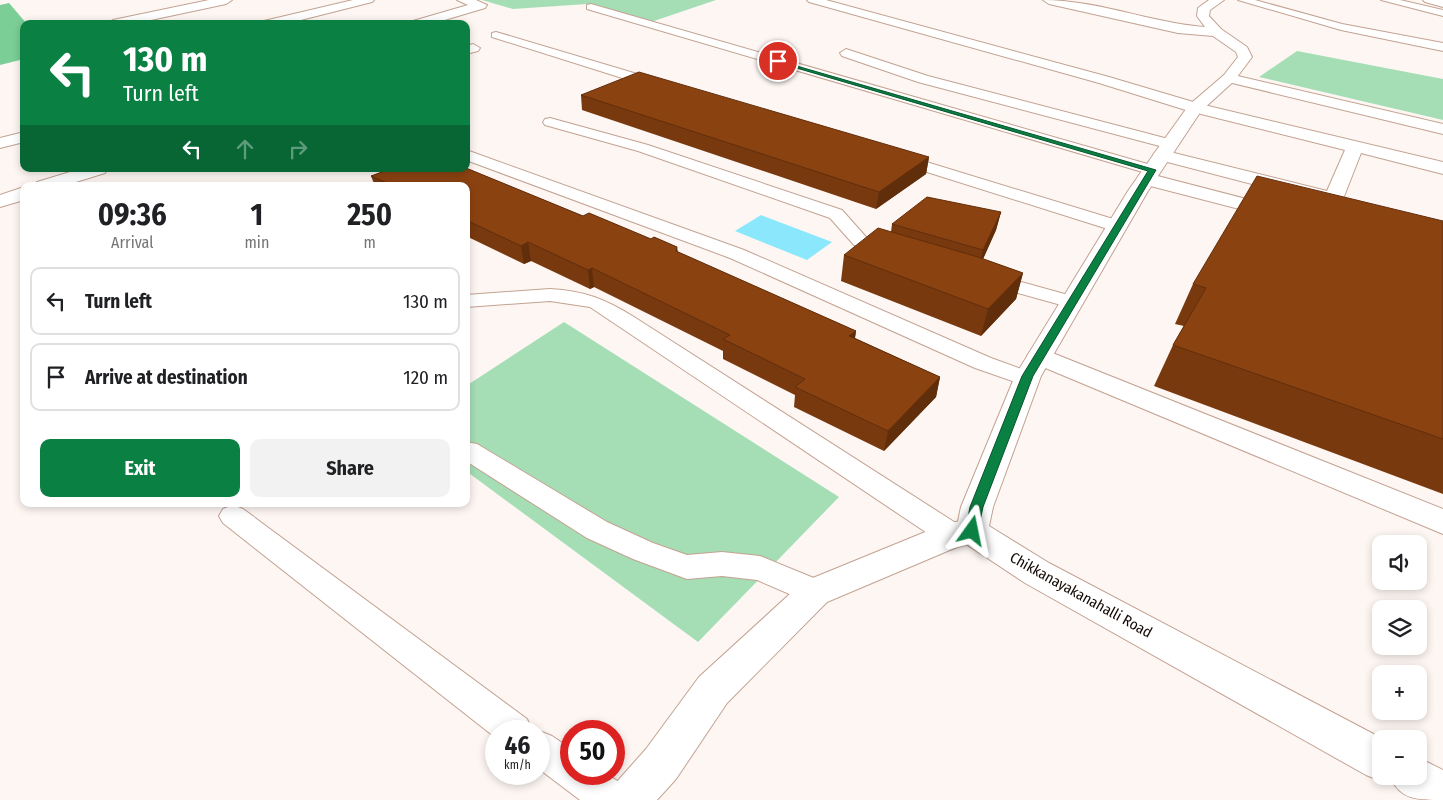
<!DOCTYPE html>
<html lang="en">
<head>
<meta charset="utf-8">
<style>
  :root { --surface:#fff; --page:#f2f2f2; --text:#202124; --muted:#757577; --line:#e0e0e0; --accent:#0b8043 }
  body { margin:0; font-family:"Fira Sans Condensed",sans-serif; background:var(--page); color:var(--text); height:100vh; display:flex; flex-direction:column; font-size:19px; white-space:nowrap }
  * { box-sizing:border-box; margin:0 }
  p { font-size:16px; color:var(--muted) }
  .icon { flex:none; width:28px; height:28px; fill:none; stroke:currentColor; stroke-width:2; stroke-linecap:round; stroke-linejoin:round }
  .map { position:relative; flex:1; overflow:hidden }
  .details { position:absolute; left:20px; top:182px; width:450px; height:325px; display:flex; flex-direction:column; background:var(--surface); border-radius:10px; box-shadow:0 2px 8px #0003 }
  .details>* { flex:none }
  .top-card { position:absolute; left:20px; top:20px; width:450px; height:152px; border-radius:10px; box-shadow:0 2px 8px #0003; background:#0b8043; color:#fff; overflow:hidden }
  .controls { position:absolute; left:1372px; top:535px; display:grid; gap:10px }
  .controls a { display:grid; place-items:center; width:55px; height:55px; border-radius:10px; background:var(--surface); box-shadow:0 2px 8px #0003; font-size:25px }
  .speed { position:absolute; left:485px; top:720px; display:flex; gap:10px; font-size:25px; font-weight:700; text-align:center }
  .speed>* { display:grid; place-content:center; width:65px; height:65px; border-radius:50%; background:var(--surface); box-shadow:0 2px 8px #0003; line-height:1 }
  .speed small { font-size:12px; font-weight:400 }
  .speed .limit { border:8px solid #d22; background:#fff; color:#111 }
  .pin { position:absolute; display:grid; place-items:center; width:42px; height:42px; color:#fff; margin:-21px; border:2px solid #fff; border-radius:50%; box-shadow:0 1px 5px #0007 }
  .me { position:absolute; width:55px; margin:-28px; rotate:12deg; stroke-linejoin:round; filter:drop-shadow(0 0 4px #0008) }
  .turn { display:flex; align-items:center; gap:18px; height:105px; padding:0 20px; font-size:22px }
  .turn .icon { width:65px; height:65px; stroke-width:2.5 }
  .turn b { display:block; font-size:35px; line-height:42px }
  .lanes { display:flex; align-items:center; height:48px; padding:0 20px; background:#0003; justify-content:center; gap:25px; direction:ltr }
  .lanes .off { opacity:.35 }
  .eta { display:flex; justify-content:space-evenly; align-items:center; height:85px; text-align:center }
  .eta b { font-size:30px; font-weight:700; line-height:35px }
  .cta { display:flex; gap:10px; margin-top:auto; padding:10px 20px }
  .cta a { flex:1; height:58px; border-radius:10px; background:var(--accent); color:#fff; font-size:20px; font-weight:700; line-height:58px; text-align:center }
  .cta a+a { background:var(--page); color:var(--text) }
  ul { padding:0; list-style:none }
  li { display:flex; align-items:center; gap:15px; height:68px; margin:0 10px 8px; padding:0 10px; border:2px solid var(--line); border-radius:10px }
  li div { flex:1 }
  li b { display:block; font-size:19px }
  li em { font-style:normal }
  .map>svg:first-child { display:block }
  .green { fill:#a5deb5 }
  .forest { fill:#7bcf96 }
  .water { fill:#8be8fc }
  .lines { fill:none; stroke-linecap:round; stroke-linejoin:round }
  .lane-casing { stroke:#c3a291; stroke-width:2 }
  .street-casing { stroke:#c3a291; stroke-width:2 }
  .secondary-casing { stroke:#c3a291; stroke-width:2 }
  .lane { fill:#fff; fill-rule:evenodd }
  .street { fill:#fff; fill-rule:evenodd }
  .secondary { fill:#fff; fill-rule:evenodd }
  .wall { fill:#78390f }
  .shaded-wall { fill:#612e0c }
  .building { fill:#8b4211; stroke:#612e0c }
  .route { fill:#0b8043; stroke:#07532c }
  .labels { text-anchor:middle; stroke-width:5; stroke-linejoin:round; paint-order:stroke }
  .street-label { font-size:15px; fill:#130904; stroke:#fff }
</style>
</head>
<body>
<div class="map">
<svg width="1443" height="800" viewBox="0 0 1443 800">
  <rect width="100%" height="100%" fill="#fdf6f3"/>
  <g class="green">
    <path d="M482,0H716L651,22L587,4L513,9Z"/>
    <path d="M1297,51L1443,79V120L1259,77Z"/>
    <path d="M564,322L839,497L698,642L466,471V386Z"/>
  </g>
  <path class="forest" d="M9,3L27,24H24V59L0,65V5Z"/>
  <path class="water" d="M761,215L832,242L807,260L735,231Z"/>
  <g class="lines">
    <defs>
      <g id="lane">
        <path d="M1238,0H1255L1342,24L1443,43V51L1341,30Z"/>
        <path d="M1381,0H1400L1443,10V16Z"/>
        <path d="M591,4L1158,167L1160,170L1158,173H1146L587,9V5Z"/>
        <path d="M496,32L664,82L666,85L664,88H654L492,37V33Z"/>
        <path d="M846,49L928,76L1176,141L1179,144L1171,149L918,82L842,56L840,53Z"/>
        <path d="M550,118L648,145L842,210L866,237L899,247L901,251L899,255L892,257L854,245L830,218L638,151L545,125L543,122L545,119Z"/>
        <path d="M469,151L744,250L991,358L1035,374L1039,379L1035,384L1027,386L975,368L730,258L466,160V152Z"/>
        <path d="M897,153L1123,222L1126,226L1123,230H1111L892,161L889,158Z"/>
        <path d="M989,273L1079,298L1082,302L1079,306L1072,308L982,283L979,279L982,275Z"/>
        <path d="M550,289C585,291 605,299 634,317L962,527L966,535L962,543L952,546L942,543L590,307L550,301L466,307V295Z"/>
        <path d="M466,442L477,444L607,522L653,543L687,555L722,552L760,556L826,583L830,592L826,601L815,605L757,580L722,576L687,579L633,559L587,538L466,461Z"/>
        <path d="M233,505L243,509L527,719L532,731H496V738L223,523L219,516L223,509Z"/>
        <path d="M537,731H539L552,736L571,749V774C599,774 618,770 631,800H580L539,769Z"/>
      </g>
      <g id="street">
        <path d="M209,0H232L226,4L132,24H107L113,20Z"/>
        <path d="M353,0H374L372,2L285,24H262L264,21Z"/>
        <path d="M457,0H476L487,5L485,8L431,24H411L413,21L468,5Z"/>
        <path d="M807,0H826L1109,77L1200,104L1443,162V174L1361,153L1343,199L1340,203L1333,205L1156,159L1153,155L1156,151L1162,150L1327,191L1345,150L1189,111L1099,83L809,2Z"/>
        <path d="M1423,0H1443V7L1425,2Z"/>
        <path d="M473,44L480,48L478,51L466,54V46Z"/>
        <path d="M1229,74L1443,124V134L1224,81L1222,78Z"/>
        <path d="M24,132V142L0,148V138Z"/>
        <path d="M80,169H107L105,173L63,186H34L37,182Z"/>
        <path d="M1146,173L1285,209L1288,213L1285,217L1278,219L1139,183L1137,179L1139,175Z"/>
        <path d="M24,187V200L0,207V195Z"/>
        <path d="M1040,348L1443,509V534L1031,362L1027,356L1031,350Z"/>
        <path d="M972,518L984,522L988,531L984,540L957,547L827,602L727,703L676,779L657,800H607L614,785L646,749L699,677L803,582L940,526Z"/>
      </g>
      <path id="secondary" d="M1043,0C1098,0 1151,23 1205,27L1197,16L1198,8L1209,0H1224L1210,10L1209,16L1221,29L1247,47L1252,57L1234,81L1201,111L1148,191L1041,376L993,507L989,526L1049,563L1383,739H1381V776H1419V758L1443,770V800C1417,800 1401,800 1390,777L1381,781L1366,775L1025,583L960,540L956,531L961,507L1015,376L1128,191L1156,151L1189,105L1224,75L1238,57L1236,52L1213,36L1178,33L1049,4Z"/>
    </defs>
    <use href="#lane" class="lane-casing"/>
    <use href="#street" class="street-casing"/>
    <use href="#secondary" class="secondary-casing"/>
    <use href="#lane" class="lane"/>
    <use href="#street" class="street"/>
    <use href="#secondary" class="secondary"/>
  </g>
  <g class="wall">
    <path d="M581,95L929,157L926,174L876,209L582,110Z"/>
    <path d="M466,168L583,216L589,213L651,239L654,237L677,247L678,252L856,331L855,338L940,377L936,397L884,451L794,407L795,395L723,359V351L594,287L590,289L531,261L524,264L466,236V186H375L371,176L390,169H466Z"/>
    <path d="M1001,212L996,230L983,259L1023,273L1016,299L981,336L841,281L844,255L891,232L892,224Z"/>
    <path d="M1443,221V494L1154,386L1173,345L1184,326L1175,324L1193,284Z"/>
  </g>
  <g class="shaded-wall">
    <path d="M929,157L926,174L876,209L879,192Z"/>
    <path d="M1001,212L996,230L979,268L983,250Z"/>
    <path d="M528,242L531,261L524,264L521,246Z"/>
    <path d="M592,268L594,287L590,289L588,270Z"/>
    <path d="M1023,273L1016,299L981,336L988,309Z"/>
    <path d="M856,331L853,350L849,336Z"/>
    <path d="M940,377L936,397L884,451L888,431Z"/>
  </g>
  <g class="building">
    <path d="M639,72L929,157L879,192L581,95Z"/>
    <path d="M466,168L583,216L589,213L651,239L654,237L677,247L676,251L856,331L849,336L940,377L888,431L795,387L805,379L723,339L730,335L592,268L588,270L528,242L521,246L466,220V186H394L371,176L390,169H466Z"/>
    <path d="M1257,176L1443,221V439L1173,345L1206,288L1193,284Z"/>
    <path d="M927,197L1001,212L983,250L892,224Z"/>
    <path d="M878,228L978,257L1023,273L988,309L844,255Z"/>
  </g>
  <path class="route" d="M776,60L1156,170L1033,376L983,507L977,535L972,537L965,531L970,507L1022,376L1148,171L776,62Z"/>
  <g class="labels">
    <g class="street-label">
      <text transform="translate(1081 595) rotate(29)" y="5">Chikkanayakanahalli Road</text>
    </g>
  </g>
</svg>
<div class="controls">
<a><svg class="icon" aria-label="sound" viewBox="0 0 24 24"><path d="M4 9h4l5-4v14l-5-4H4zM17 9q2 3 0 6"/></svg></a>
<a><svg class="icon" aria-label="layers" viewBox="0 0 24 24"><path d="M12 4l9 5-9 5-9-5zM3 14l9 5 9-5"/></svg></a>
<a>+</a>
<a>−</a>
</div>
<div class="speed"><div>46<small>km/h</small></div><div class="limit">50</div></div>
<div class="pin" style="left:778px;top:61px;background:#d93025"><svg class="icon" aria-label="arrive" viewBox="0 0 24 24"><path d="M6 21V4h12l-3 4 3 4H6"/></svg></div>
<svg class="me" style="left:972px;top:531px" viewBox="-20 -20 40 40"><path d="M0-17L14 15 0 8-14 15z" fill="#0b8043" stroke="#fff" stroke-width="4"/></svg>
<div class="top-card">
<div class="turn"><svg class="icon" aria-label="left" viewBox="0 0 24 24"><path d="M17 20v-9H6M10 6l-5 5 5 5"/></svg><div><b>130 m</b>Turn left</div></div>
<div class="lanes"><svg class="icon" aria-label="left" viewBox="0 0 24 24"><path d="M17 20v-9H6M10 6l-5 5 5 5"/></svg><svg class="icon off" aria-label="ahead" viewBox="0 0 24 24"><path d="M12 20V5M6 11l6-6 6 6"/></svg><svg class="icon off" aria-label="right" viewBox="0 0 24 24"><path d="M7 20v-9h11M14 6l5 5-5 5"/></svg></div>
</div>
<section class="details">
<div class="eta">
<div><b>09:36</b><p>Arrival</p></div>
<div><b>1</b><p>min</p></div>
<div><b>250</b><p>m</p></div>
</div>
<ul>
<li><svg class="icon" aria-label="left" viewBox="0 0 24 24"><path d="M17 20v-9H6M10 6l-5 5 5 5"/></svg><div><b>Turn left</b></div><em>130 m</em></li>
<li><svg class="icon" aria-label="arrive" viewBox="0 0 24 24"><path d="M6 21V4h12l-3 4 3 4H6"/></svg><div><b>Arrive at destination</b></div><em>120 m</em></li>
</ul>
<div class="cta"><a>Exit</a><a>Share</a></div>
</section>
</div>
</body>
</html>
